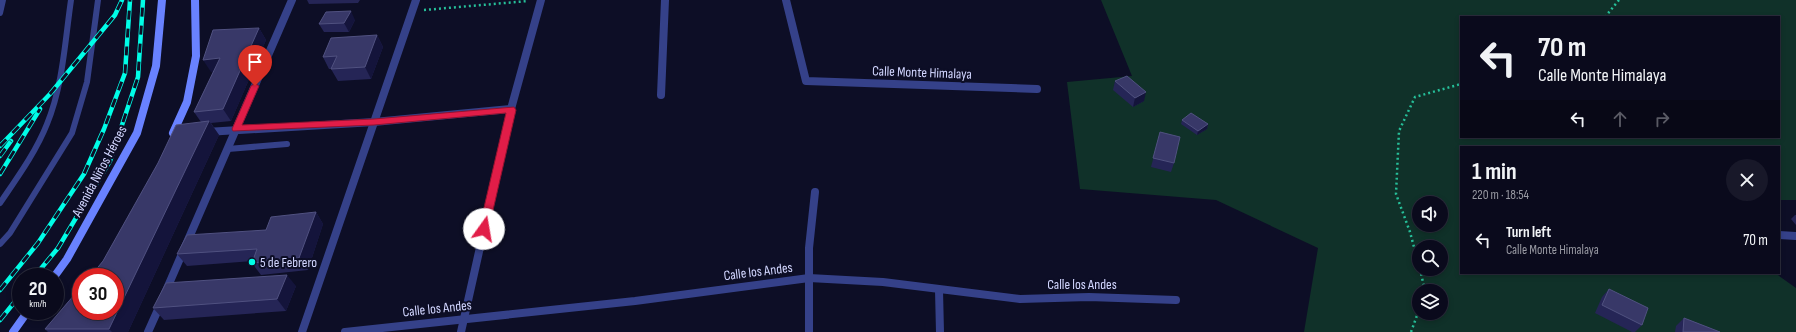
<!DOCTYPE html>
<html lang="en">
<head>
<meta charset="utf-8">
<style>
  :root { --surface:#0a0a1c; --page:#181829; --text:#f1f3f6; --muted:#999aa3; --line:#2a2b3b }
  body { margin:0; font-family:"Sofia Sans Condensed",sans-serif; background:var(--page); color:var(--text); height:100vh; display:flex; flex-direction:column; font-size:15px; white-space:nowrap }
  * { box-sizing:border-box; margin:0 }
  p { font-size:13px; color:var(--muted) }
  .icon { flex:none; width:22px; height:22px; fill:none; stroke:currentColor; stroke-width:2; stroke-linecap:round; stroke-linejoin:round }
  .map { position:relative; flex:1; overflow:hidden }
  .side { position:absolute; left:1460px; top:146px; width:320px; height:128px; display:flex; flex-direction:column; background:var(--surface); border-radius:0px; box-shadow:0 2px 6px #0003,0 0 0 1px var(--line) }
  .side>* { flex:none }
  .hud { position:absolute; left:1460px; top:16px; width:320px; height:122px; border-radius:0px; box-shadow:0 2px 6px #0003,0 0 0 1px var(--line); background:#0a0a1c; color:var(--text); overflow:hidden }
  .tools { position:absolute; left:1412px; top:196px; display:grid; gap:8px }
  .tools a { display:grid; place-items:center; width:36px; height:36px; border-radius:50%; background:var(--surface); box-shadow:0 2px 6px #0003,0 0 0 1px var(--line); font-size:20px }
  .speed { position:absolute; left:12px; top:268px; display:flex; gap:8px; font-size:20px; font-weight:700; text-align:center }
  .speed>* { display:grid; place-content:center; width:52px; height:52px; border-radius:50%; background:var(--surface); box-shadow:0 2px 6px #0003,0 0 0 1px var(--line); line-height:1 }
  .speed small { font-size:10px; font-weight:400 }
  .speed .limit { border:6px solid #d22; background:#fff; color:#111 }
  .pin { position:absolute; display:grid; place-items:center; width:34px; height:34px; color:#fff; margin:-41px -17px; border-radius:50% 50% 50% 0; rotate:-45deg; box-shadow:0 0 4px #0007 }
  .pin .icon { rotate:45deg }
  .me { position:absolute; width:44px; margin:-22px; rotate:13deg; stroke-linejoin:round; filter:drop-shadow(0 0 3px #0008) }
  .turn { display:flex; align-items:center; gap:14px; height:84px; padding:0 12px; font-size:18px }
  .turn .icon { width:52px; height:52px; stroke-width:2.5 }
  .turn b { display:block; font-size:28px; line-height:34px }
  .lanes { display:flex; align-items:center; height:38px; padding:0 12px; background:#0003; justify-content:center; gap:20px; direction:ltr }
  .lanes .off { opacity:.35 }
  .round { display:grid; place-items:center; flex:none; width:42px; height:42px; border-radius:21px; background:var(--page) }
  .summary { display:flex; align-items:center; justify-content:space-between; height:68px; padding:0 12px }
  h1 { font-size:24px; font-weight:700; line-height:30px }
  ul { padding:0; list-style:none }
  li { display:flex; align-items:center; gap:12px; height:52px; padding:0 12px }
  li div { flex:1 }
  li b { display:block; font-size:15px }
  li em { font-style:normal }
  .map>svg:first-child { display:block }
  .green { fill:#103129; fill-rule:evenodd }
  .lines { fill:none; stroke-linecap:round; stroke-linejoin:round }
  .path { stroke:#26bf99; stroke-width:2.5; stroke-dasharray:2 3; stroke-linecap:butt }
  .service { stroke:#354189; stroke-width:6 }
  .minor { stroke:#354189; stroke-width:8 }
  .secondary { stroke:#6982ff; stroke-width:8 }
  .rail-casing { stroke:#00fde7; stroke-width:4.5 }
  .rail { stroke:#0d0e26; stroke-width:3; stroke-dasharray:9; stroke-linecap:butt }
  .wall { fill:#252556 }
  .shaded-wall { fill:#14143b }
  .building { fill:#383868; stroke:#505180 }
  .route { fill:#e11d48; stroke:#92132f }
  .poi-dot { fill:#00fde7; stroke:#0d0e26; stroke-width:1.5 }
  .labels { text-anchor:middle; stroke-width:4; stroke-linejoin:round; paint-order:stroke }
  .street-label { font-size:14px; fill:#d2d6ff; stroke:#0d0e26 }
  .poi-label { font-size:14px; fill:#d2d6ff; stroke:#0d0e26; text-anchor:start }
</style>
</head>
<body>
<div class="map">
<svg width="1796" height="332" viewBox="0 0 1796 332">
  <rect width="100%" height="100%" fill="#0d0e26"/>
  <path class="green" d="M1101,0H1796V200H1779V147H1461V273H1775L1796,288V332H1304L1318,248L1216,200L1080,189L1067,82L1132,76ZM1461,17H1779V137H1461ZM1419,203H1441V225H1419ZM1419,247H1441V269H1419ZM1419,291H1441V313H1419Z"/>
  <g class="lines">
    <g class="path">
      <path d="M424,10L528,1"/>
      <path d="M1605,17L1619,0"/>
      <path d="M1419,266L1410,232L1396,194L1399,131L1415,97L1461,84"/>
      <path d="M1420,269L1425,291"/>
      <path d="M1411,332L1419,310"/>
    </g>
    <g class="service">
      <path d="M0,13L3,0"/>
      <path d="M228,149L287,144"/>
      <path d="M0,203C17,178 36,152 47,124C63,85 65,41 71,0"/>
      <path d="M0,244L10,233L72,133L87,82L98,0"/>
    </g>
    <g class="minor">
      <path d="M786,0L806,81L1037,89"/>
      <path d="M661,95L665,0"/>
      <path d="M206,132L374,122L511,109"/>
      <path d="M1779,235L1796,236"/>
      <path d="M939,290L940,332"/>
      <path d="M165,293L292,0"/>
      <path d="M148,332L161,303"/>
      <path d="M302,332L416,0"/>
      <path d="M345,332L635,301L809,278L883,282L1020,299L1089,297L1176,300"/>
      <path d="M461,332L511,109L541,0"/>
      <path d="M809,332V248L815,192"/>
    </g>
    <g class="secondary">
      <path d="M173,133L187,102L196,56L195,0"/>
      <path d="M54,277L67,259L137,133L156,66L162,0"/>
      <path d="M13,332L28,311"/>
    </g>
    <defs>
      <g id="rail">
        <path d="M0,146L50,94L115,15L122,0"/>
        <path d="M0,156L11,141"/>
        <path d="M0,174L40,109"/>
        <path d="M34,277L58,248L110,161L138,77L143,0"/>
        <path d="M0,290L38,243L84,174L104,129L125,73L130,0"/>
        <path d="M0,320L21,294"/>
      </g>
    </defs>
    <use href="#rail" class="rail-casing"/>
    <use href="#rail" class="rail"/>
  </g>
  <g class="wall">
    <path d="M307,0H360L358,3L309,4Z"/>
    <path d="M355,20L349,32H324L319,24Z"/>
    <path d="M259,28L266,40L231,121L211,123L219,135L128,332H48L45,329L103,261L201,122L194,112L213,72H211Z"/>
    <path d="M377,35L383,47L371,79L338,81L331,69H329L323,57Z"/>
    <path d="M1115,81L1144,101L1133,107L1113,90Z"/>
    <path d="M1182,120L1208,124L1207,129L1197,135L1181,124Z"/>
    <path d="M1160,132L1174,163L1171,172L1151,167Z"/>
    <path d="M316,212L323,224L308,270L261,275L252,263L253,261L187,266L177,254L266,230Z"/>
    <path d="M1795,215H1796V225L1791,219Z"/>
    <path d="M296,286L286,311L164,320L153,308Z"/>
    <path d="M1609,289L1642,325L1635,332H1632L1595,313L1602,297Z"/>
    <path d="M1684,318L1720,332H1675L1676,326Z"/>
  </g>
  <g class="shaded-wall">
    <path d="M351,11L355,20L349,32L344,23Z"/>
    <path d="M259,28L266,40L231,121L223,109Z"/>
    <path d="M377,35L383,47L371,79L365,67Z"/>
    <path d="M220,58L228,70L211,72L203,60Z"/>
    <path d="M1146,92L1144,101L1133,107L1135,98Z"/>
    <path d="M209,121L219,135L128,332H112L109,329Z"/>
    <path d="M1208,124L1207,129L1197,135L1198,131Z"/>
    <path d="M316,212L323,224L308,270L299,258Z"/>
    <path d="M287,275L296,286L286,311L277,299Z"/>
  </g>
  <g class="building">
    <path d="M351,11L344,23L319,24L326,12Z"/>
    <path d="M259,28L223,109L194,112L220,58L203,60L213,30Z"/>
    <path d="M377,35L365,67L331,69L337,56L323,57L331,38Z"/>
    <path d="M1127,76L1146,92L1135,98L1115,81Z"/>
    <path d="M1191,113L1208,124L1198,131L1182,120Z"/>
    <path d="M209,121L109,329H45L81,287V311H115V277H90L103,261L158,163L176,125Z"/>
    <path d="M1160,132L1180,137L1174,163L1153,158Z"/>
    <path d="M316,212L299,258L252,263L257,249L177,254L187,235L266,230L271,217Z"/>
    <path d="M287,275L277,299L153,308L166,283Z"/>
    <path d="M1609,289L1648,308L1642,325L1602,305Z"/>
    <path d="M1684,318L1720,332H1683Z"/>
  </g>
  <path class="route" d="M255,83L259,86L242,125L374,119L514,107L516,110L488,232H481L479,229L506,113L374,125L233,131L232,129L251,86Z"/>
  <circle class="poi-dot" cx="252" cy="262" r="4"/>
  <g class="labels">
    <g class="street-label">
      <text transform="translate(922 72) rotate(2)" y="5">Calle Monte Himalaya</text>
      <text transform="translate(99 171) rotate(-62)" y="5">Avenida Niños Héroes</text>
      <text transform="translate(758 271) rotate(-7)" y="5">Calle los Andes</text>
      <text x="1082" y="289">Calle los Andes</text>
      <text transform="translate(437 308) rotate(-6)" y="5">Calle los Andes</text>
    </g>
    <g class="poi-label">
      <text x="260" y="267">5 de Febrero</text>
    </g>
  </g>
</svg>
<div class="tools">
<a><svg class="icon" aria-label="sound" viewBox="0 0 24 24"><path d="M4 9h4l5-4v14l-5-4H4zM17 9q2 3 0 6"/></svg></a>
<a><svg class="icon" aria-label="search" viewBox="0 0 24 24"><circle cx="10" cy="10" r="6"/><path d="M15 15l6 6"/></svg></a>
<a><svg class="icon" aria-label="layers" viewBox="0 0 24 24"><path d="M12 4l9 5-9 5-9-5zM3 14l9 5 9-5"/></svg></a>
</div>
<div class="speed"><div>20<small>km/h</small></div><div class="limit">30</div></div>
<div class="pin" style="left:255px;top:86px;background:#d93025"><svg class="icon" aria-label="arrive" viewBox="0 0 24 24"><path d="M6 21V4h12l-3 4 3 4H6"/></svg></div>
<svg class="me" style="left:484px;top:229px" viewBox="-20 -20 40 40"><circle r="19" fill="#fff"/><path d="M0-13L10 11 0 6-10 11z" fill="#e11d48"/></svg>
<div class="hud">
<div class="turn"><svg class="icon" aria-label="left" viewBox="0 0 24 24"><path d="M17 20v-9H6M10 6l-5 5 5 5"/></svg><div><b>70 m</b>Calle Monte Himalaya</div></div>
<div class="lanes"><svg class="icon" aria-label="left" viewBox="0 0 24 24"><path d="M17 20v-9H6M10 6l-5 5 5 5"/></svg><svg class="icon off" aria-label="ahead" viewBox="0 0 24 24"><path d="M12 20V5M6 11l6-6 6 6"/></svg><svg class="icon off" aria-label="right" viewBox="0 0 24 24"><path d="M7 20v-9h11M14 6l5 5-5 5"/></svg></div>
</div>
<section class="side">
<div class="summary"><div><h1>1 min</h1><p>220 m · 18:54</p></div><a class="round"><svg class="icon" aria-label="close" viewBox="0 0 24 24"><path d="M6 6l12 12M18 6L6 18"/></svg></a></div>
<ul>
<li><svg class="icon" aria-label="left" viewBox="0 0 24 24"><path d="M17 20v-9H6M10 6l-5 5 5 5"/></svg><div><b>Turn left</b><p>Calle Monte Himalaya</p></div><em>70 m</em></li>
</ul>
</section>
</div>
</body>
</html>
